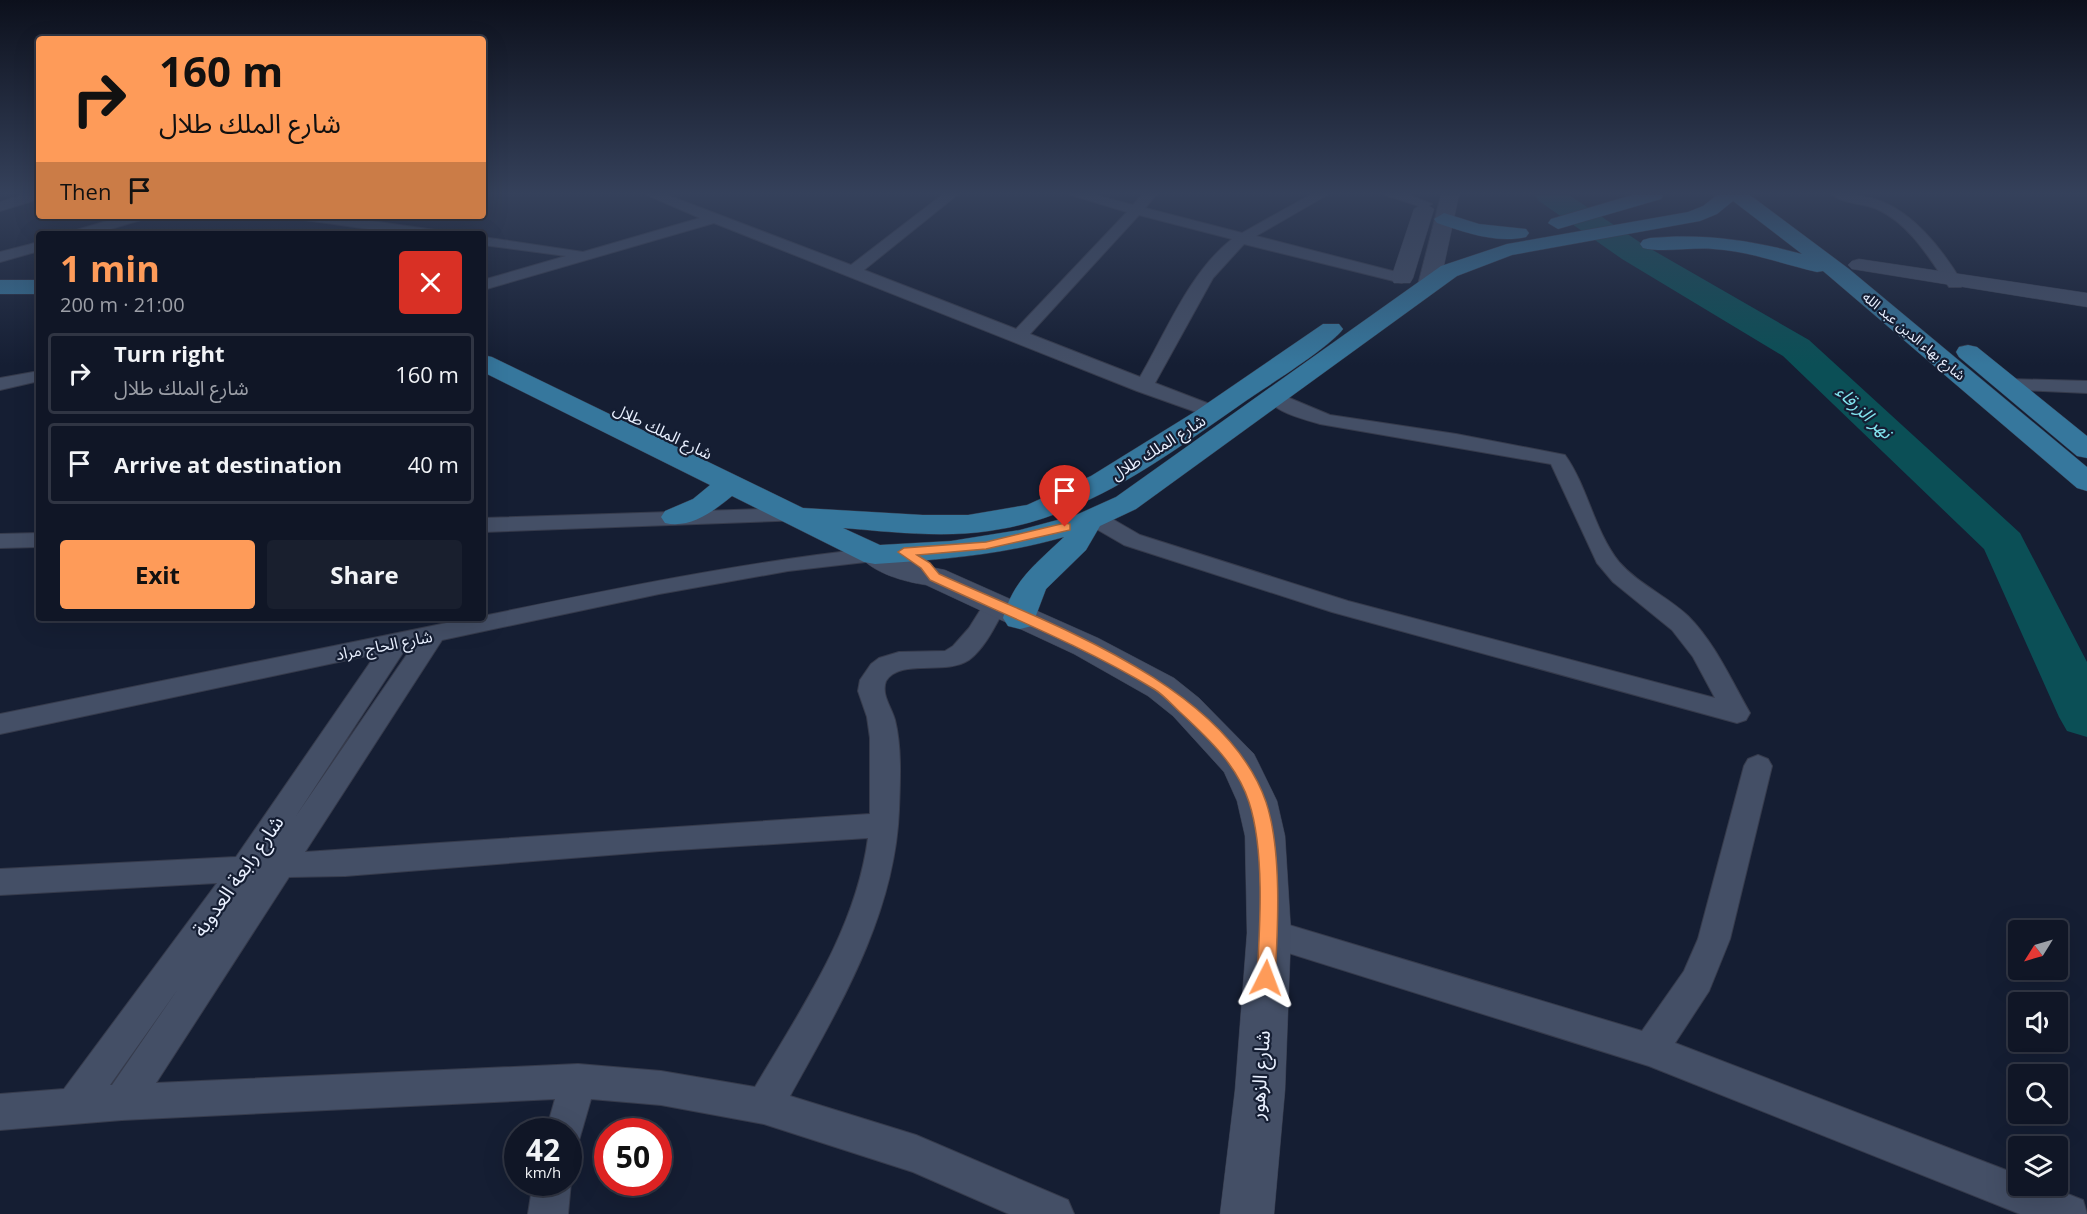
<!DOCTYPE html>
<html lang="en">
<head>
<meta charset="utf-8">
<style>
  :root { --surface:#101626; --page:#191f2e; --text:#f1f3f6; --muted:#9c9fa7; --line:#303543; --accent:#fe9b59 }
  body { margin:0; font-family:"Open Sans","Noto Sans Arabic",sans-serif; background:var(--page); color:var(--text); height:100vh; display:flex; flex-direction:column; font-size:22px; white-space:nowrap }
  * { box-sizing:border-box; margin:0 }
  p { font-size:20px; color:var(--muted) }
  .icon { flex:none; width:33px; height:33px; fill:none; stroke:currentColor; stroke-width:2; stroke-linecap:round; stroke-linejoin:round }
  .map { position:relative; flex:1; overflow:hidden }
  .details { position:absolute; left:36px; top:231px; width:450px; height:390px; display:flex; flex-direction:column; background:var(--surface); border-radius:6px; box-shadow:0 6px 24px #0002,0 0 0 2px var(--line) }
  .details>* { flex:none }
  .banner { position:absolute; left:36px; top:36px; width:450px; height:183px; border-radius:6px; box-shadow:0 6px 24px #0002,0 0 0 2px var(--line); background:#fe9b59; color:#111; overflow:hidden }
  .needle { width:39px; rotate:233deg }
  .tools { position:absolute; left:2008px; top:920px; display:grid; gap:12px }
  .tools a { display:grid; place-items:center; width:60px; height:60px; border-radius:6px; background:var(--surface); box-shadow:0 6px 24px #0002,0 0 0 2px var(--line); font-size:30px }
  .speed { position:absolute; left:504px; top:1118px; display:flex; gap:12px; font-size:30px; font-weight:700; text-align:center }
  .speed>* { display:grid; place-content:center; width:78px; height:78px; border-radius:50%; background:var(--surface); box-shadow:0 6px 24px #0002,0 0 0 2px var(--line); line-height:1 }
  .speed small { font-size:15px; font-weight:400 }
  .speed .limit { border:9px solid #d22; background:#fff; color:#111 }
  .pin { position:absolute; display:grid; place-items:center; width:51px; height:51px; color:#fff; margin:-62px -26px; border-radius:50% 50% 50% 0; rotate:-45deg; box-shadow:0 0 6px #0007 }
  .pin .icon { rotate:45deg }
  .me { position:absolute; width:66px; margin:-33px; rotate:3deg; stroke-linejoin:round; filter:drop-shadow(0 0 4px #0008) }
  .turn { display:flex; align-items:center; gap:21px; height:126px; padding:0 24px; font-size:27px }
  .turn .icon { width:78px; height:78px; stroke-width:2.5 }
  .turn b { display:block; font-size:42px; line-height:51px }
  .then { display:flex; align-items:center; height:57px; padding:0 24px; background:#0003; gap:12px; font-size:22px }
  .round { display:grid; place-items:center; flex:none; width:63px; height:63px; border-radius:6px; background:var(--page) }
  .head { display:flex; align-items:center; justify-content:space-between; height:102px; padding:0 24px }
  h1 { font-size:36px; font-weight:700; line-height:45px; color:var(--accent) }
  .action { display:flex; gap:12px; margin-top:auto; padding:12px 24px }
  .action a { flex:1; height:69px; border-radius:6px; background:var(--accent); color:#111; font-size:24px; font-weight:700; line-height:69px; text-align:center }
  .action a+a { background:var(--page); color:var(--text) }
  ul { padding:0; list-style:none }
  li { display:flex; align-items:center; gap:18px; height:81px; margin:0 12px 9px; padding:0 12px; border:3px solid var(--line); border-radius:6px }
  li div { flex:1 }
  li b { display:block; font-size:22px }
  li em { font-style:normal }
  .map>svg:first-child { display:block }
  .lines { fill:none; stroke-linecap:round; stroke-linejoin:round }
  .river { fill:#0b4f56; fill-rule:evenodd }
  .street-casing { stroke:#363b4c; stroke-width:2 }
  .secondary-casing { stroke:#363b4c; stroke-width:1 }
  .primary-casing { stroke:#363b4c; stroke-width:1 }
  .street { fill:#444f66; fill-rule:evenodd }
  .secondary { fill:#444f66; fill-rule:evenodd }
  .primary { fill:#36779d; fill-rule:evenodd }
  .route { fill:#fe9b59; stroke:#a5653a; stroke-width:1.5 }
  .labels { text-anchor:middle; stroke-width:4.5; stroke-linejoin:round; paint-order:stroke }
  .far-street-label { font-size:14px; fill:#e9f0ff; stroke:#151e33 }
  .street-label { font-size:16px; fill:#e9f0ff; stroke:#151e33 }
  .water-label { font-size:18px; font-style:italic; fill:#82e3ee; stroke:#151e33 }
  .near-street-label { font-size:20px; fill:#e9f0ff; stroke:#151e33 }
</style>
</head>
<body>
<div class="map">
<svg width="2087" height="1214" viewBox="0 0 2087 1214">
  <rect width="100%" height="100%" fill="#151e33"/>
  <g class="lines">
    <path class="river" d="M1535,195H1569L1644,245L1809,340L2020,533L2087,662V737L2067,731L2059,717L1984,549L1783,356L1622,259L1539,201Z"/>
    <defs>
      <g id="street">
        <path d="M22,195H39V199L0,211V202Z"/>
        <path d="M647,195H667L851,265L942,195H957L864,270L1016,329L1127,212L1071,195H1095L1133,205L1142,195H1156L1145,208L1242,233L1310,195H1327L1256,236L1408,275L1410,278L1402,283L1244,244L1213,278L1155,383L1220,408L1223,412L1220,416L1213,418L1137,391L714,223L483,290V280L566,256L483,245V237L583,252L700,218ZM1139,215L1232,239C1189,273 1167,331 1140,377L1030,334Z"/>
        <path d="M1385,195H1409L1432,204L1425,208Z"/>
        <path d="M1833,195C1842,195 1851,194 1860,196C1906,201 1941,247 1963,284L1961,287H1949C1930,259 1910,224 1877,209C1864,203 1843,204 1833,195Z"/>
        <path d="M124,216H146L144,219L94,234H71L73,231Z"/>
        <path d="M298,216H336L435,230L442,234H404L305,220Z"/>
        <path d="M39,242V251L0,262V252Z"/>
        <path d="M39,371V381L0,390V378Z"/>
        <path d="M2009,379L2087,381V393L2002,389L2000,385Z"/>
        <path d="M1275,392L1330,415L1456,434L1565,455C1588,487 1594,531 1619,562C1638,584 1667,596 1688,616C1715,643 1731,680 1750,713L1746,720L1737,723L1332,612L1124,545L1086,523L1083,518L1086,513H1102L1140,535L1348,601L1715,698L1693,657L1672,630L1613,582L1597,563L1551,464L1320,424C1303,419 1277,413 1266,398L1268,394Z"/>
        <path d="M796,508L804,510L807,515L804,520L483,532V518Z"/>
        <path d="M39,533V547L0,548V534Z"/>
        <path d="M875,548L883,550L886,555L883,560L788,571L659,594L442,640L305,852L870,814V738L867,717L858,691L860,680L871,664L879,658L899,652L945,651L953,646L969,628L986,601L994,598L1002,601L1006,606C996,624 986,647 969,660C945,676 900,658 886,681C881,695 891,706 895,720C902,748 900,782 899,810C895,915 839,1007 790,1096L916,1135L1068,1200L1074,1214H1009L913,1172L764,1124L661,1105L591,1099L578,1144L568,1148V1131H546L555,1099L122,1120L0,1130V1094L64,1089L217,883L0,895V869L236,857L376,654L0,734V714L471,618H483V616C613,589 743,562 875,548ZM412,647L296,816L406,648ZM868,838C856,930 801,1009 755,1087L661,1071L578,1064L156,1083L289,877L345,876L660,851ZM178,989L112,1085H110Z"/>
        <path d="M1758,755L1768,759L1772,766L1730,939L1709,991L1675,1043L2019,1175V1185H2045L2083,1200L2087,1214H2020L1649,1066L1269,947L1258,943L1253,933L1258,923L1269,919L1642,1031L1684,971L1698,939L1744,766L1748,759Z"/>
        <path d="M568,1175L571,1182L568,1214H528L533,1182H568Z"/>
      </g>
      <g id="secondary">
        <path d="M1441,195H1459L1440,284L1437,289H1421L1418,284Z"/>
        <path d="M1424,203L1434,209L1413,278L1410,283H1394L1391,278L1414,209Z"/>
        <path d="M1859,259L2087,293V307L1852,269L1848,265L1852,261Z"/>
        <path d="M875,546L920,565L945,570L1098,638L1174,678L1199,698L1254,754L1259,764L1277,801L1285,836L1291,933L1285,1090L1274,1214H1220L1235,1090L1247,933L1245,836L1237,801L1224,772L1173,716L1148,696L1074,654L926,585C905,582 872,573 859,555L864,548Z"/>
      </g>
      <g id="primary">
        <path d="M1632,195H1663L1661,199L1558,229L1548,223L1551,219Z"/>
        <path d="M1717,195H1750L1849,269L2087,467V491L2077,488L1823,271L1817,272C1782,264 1749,251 1713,249C1691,247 1662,253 1643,248L1640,244L1643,240L1650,238C1703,233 1751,240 1802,254L1733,201L1717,214L1700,221L1512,255L1457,276L1136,509L1100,526L1086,550L1046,589L1032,626L1020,629L1008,626L1003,618C1013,580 1037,563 1064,537C1002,555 939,560 875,564L864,562L732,496C714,511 690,529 665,523L661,517L665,511L693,499L710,485L483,372V355L492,357L803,508L923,515H968L1027,505L1091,476L1196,411L1323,324H1339L1343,329C1330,347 1269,385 1247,400C1169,454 1086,518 989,531C941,538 892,532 843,528L880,545L951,541L1020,530L1076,515L1116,497L1441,266L1507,244L1688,212L1703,206Z"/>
        <path d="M1444,213L1479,224L1526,229L1529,233L1526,237C1497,244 1464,232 1437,223L1434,219Z"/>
        <rect x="0" y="280" width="39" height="14"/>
        <path d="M1968,345L1977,347L2087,436V458L2077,456L1959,357L1956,352L1959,347Z"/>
      </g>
    </defs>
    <use href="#street" class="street-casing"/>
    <use href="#secondary" class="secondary-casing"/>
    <use href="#primary" class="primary-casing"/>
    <use href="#street" class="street"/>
    <use href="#secondary" class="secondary"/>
    <use href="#primary" class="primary"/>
  </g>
  <linearGradient id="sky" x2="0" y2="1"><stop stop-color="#0c101c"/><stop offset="0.53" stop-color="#35415b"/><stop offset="1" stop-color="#35415b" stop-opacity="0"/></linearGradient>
  <rect width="2087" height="365" fill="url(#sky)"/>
  <path class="route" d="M1065,523L1070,524V530L986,549L917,555L930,563L939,574C1044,622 1225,683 1266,802C1282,850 1278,927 1275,978L1273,984L1266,987L1259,984L1257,978C1260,927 1265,851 1249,802C1237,765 1209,739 1181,713C1172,705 1164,695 1154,689C1083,646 1005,615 930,580L921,568L898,552L904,548L986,542Z"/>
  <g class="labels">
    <g class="far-street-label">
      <text transform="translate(1914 336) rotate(40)" y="5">شارع بهاء الدين عبد الله</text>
    </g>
    <g class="street-label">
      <text transform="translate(663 431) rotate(26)" y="6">شارع الملك طلال</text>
      <text transform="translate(1158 447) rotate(-32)" y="6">شارع الملك طلال</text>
      <text transform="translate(384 645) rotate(-11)" y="6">شارع الحاج مراد</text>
    </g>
    <g class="water-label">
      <text transform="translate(1864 412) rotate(43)" y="6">نهر الزرقاء</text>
    </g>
    <g class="near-street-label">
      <text transform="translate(238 876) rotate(-55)" y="7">شارع رابعة العدوية</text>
      <text transform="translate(1260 1075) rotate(-86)" y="7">شارع الزهور</text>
    </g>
  </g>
</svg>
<div class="tools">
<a><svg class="needle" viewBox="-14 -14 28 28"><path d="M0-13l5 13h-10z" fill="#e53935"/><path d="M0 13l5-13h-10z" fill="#9c9fa7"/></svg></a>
<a><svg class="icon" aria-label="sound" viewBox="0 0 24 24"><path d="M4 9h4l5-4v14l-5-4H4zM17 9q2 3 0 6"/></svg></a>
<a><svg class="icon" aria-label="search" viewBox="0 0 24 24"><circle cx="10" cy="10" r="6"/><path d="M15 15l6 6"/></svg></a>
<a><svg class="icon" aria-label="layers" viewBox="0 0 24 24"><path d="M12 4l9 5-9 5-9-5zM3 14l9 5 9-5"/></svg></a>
</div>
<div class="speed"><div>42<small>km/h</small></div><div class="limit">50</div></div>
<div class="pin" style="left:1065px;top:527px;background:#d93025"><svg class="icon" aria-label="arrive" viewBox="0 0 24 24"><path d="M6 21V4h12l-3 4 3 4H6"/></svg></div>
<svg class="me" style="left:1266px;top:978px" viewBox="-20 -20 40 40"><path d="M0-17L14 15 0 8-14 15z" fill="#fe9b59" stroke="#fff" stroke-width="4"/></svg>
<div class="banner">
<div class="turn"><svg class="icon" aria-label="right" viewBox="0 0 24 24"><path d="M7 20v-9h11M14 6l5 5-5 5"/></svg><div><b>160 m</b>شارع الملك طلال</div></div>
<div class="then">Then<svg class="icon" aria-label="arrive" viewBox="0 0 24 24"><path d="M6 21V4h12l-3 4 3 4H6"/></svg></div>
</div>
<section class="details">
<div class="head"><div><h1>1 min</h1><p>200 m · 21:00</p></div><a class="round" style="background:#d93025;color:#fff"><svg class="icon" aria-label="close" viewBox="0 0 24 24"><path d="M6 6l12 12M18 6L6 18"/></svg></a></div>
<ul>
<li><svg class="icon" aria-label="right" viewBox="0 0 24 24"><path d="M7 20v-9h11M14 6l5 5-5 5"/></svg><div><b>Turn right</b><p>شارع الملك طلال</p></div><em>160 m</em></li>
<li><svg class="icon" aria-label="arrive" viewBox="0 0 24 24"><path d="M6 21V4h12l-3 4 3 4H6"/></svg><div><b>Arrive at destination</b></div><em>40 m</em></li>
</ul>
<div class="action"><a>Exit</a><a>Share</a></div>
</section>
</div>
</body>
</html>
